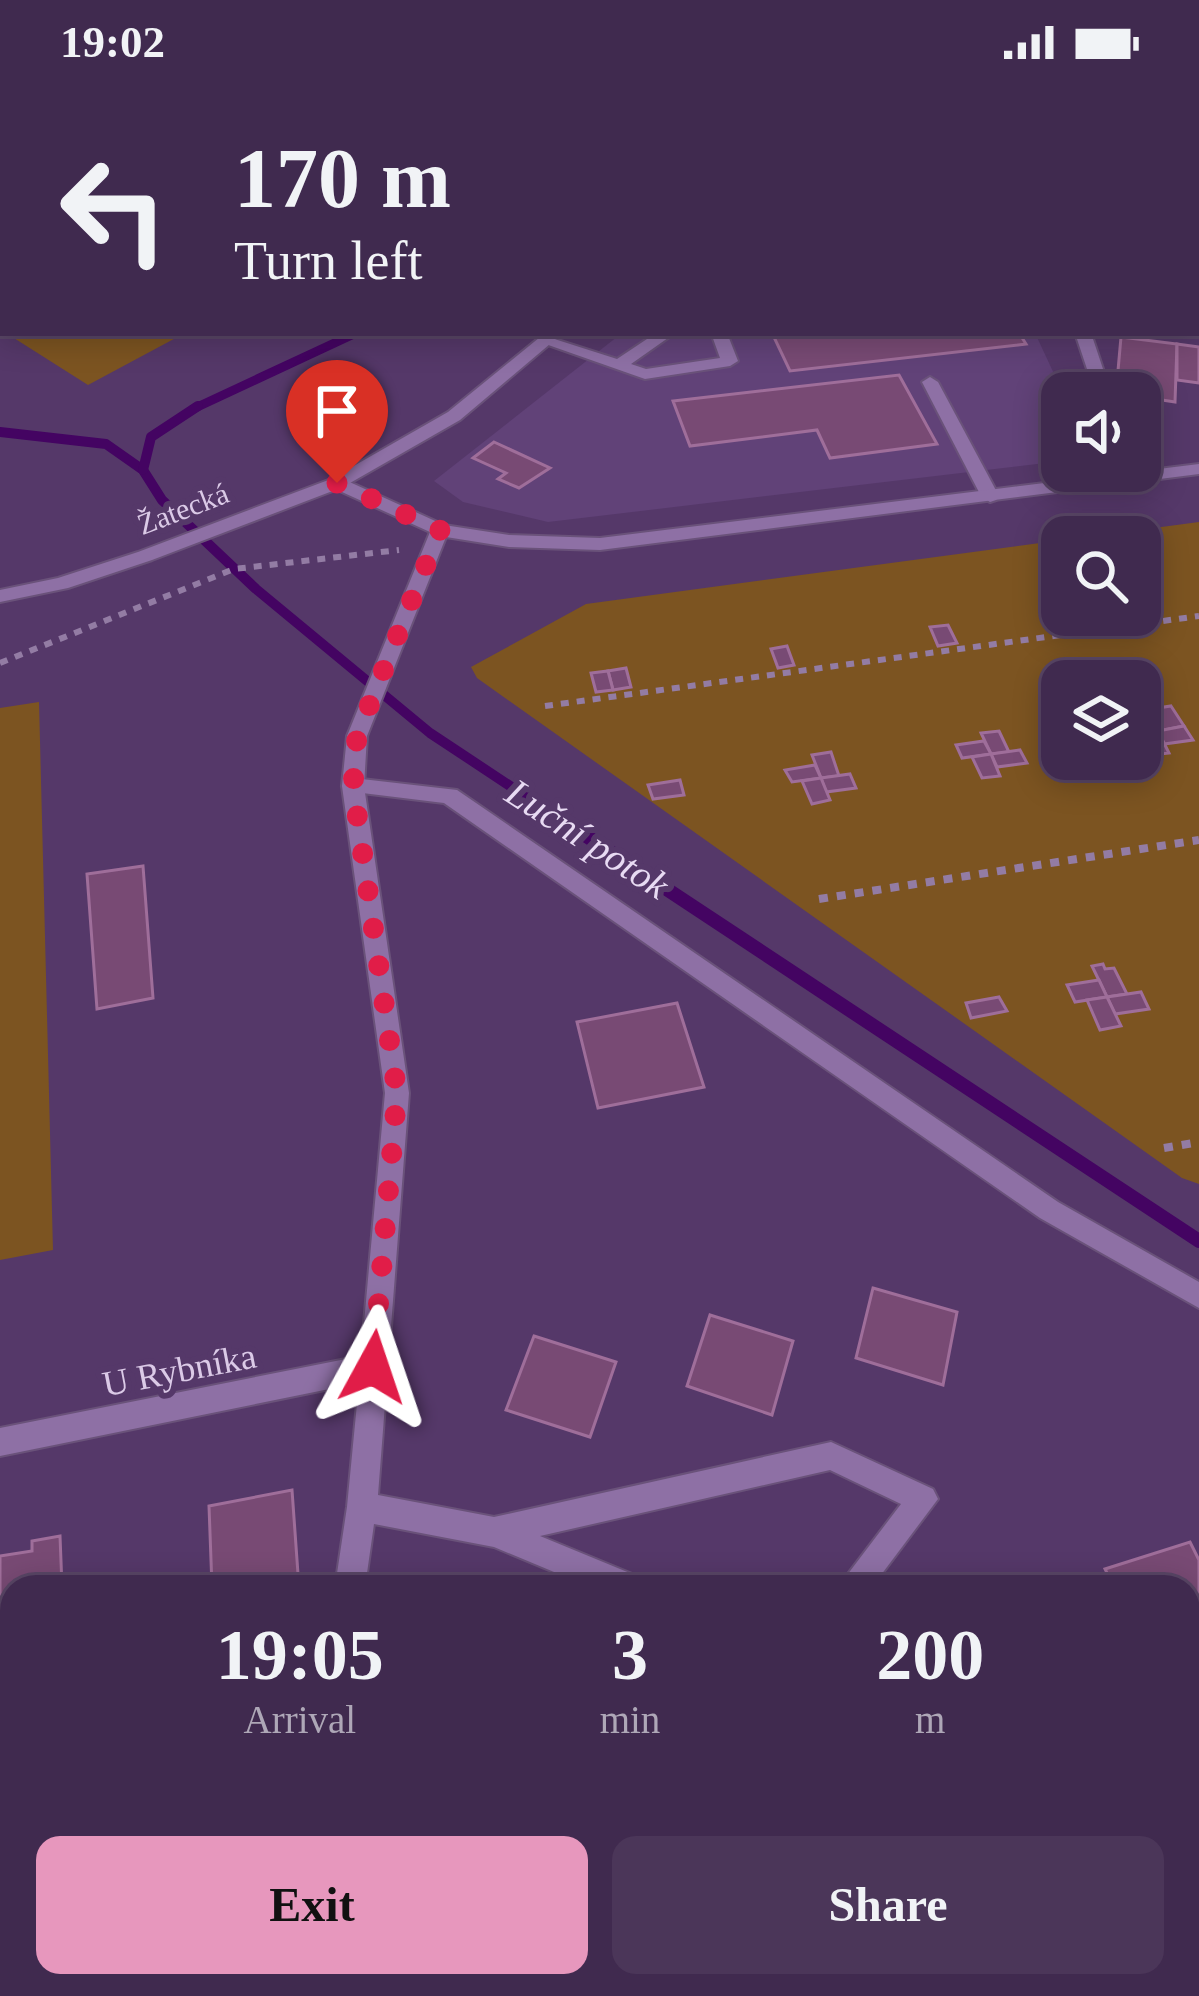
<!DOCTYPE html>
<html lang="en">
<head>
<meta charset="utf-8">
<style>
  :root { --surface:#402a4f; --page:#4b3659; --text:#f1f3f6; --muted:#aea7b7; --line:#594666; --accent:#e797bd }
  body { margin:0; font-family:"Times New Roman",serif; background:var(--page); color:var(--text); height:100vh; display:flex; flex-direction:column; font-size:45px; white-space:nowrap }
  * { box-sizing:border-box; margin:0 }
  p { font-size:39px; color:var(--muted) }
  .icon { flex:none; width:66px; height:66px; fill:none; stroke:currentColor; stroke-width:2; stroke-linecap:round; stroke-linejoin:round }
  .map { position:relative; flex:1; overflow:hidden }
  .details { position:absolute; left:0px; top:1491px; width:1200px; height:423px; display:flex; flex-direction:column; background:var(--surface); border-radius:36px 36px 0 0; box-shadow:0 6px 30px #0003,0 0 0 3px var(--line) }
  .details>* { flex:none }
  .top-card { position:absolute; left:0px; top:0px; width:1200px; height:252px; box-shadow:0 6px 30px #0003,0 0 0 3px var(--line); background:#402a4f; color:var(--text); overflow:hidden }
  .tools { position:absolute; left:1041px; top:288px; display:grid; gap:24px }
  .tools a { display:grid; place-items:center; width:120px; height:120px; border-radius:24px; background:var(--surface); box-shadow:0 6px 30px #0003,0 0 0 3px var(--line); font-size:60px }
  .pin { position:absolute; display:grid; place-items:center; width:102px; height:102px; color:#fff; margin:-123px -51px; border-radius:50% 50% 50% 0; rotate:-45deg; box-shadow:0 0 12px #0007 }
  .pin .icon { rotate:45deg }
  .me { position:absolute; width:132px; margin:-66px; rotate:5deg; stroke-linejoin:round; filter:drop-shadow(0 0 9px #0008) }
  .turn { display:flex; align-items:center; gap:42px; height:252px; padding:0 36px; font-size:54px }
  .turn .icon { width:156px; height:156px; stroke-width:2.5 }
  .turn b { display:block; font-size:84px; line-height:102px }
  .eta { display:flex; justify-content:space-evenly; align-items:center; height:204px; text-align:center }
  .eta b { font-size:72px; font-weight:600; line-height:84px }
  .cta { display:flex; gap:24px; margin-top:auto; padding:24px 36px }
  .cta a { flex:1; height:138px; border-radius:24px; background:var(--accent); color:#111; font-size:48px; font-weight:600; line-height:138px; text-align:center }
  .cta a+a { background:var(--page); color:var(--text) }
  .status { display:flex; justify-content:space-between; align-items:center; height:84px; padding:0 60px; background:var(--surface); direction:ltr }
  .status svg { height:33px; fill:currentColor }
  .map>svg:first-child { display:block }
  .built { fill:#614278 }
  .green { fill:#7c5421; fill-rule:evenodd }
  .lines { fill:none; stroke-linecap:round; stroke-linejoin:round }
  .stream-far2 { stroke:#440462; stroke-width:9 }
  .stream-far1 { stroke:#440462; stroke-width:10 }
  .stream { stroke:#440462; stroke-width:14 }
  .building { fill:#784a74; stroke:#9f6e9a; stroke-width:3 }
  .service-casing { stroke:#6a527a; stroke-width:4 }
  .minor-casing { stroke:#6a527a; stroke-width:4 }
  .tertiary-casing { stroke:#6a527a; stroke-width:4 }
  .primary-casing { stroke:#6a527a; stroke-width:4 }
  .path-far1 { stroke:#937ca4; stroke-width:6; stroke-dasharray:8 8; stroke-linecap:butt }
  .path { stroke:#937ca4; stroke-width:8; stroke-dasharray:9 9; stroke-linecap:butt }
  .service { fill:#8e70a5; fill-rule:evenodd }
  .minor { fill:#8e70a5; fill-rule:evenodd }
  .tertiary { fill:#8e70a5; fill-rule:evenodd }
  .primary { fill:#89a0da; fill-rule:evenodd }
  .route { stroke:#e11d48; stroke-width:21; stroke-dasharray:0 37.8 }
  .labels { text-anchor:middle; stroke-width:12; stroke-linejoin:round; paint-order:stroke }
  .far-street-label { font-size:30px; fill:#dbcae7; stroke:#553869 }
  .street-label { font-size:36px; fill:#dbcae7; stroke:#553869 }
  .water-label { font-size:39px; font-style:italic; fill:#e8dbf3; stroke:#553869 }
</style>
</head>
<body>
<div class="status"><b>19:02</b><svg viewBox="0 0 49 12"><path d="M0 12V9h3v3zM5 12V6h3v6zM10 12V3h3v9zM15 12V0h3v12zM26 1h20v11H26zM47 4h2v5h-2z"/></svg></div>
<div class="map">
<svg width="1199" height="1912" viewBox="0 0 1199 1912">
  <rect width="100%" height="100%" fill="#553869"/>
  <path class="built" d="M622,249H1035L1063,309L1062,377L548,438L463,418L434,397Z"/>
  <g class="green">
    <path d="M605,0H1199V130L1197,3Z"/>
    <path d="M6,249H185L88,301Z"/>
    <path d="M1199,438V1100L1182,1094L477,594L471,583L586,520L1062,456V531H1140V453H1086ZM1062,597H1140V675H1062Z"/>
    <path d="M39,618L53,1166L0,1176V624Z"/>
  </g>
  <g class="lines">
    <path class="stream-far2" d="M193,325L356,249"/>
    <g class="stream-far1">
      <path d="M0,348L106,360L143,386L162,416L256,505L430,649L560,735"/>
      <path d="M143,386L151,353L198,322"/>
    </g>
    <path class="stream" d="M556,732L1199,1157"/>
  </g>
  <g class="building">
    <path d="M772,249H1019L1026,260L790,287Z"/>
    <path d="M1121,253L1177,260L1175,318L1116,309Z"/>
    <path d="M1177,260L1199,263V299L1177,296Z"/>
    <path d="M899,291L937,360L830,374L817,346L690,362L673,317Z"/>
    <path d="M494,358L550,384L519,404L498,395L506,389L473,374Z"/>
    <path d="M948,541L957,559L938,562L930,543Z"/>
    <path d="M787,562L794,581L778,584L771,565Z"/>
    <path d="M626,584L631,603L613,606L608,587Z"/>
    <path d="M608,587L613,606L596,608L591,589Z"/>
    <path d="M1171,622L1184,642L1158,647L1145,626Z"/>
    <path d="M1184,642L1193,656L1164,660L1158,647Z"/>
    <path d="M999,647L1009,668L991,670L981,649Z"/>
    <path d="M1158,647L1169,669L1152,671L1140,649Z"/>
    <path d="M984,657L991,670L962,674L956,661Z"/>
    <path d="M1020,666L1027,679L997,683L991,670Z"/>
    <path d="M831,668L839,692L821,694L812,671Z"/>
    <path d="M991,670L1000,692L982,694L972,673Z"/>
    <path d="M815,681L821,694L792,698L785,686Z"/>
    <path d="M850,690L856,704L826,708L821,694Z"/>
    <path d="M821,694L830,716L812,720L802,697Z"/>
    <path d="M680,696L684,711L653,715L648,701Z"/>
    <path d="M143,782L153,914L97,925L87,790Z"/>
    <path d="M1103,880L1105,885L1114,884L1127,910L1107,913L1092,882Z"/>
    <path d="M1099,896L1107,913L1075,918L1067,901Z"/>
    <path d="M1141,908L1149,925L1115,930L1107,913Z"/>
    <path d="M999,913L1007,927L971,934L966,919Z"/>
    <path d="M1107,913L1121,942L1100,946L1087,916Z"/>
    <path d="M677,919L704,1003L598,1024L577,938Z"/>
    <path d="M873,1204L957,1228L943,1301L856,1274Z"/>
    <path d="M710,1231L793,1257L772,1331L687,1302Z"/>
    <path d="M534,1252L616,1278L590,1353L506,1326Z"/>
    <path d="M292,1406L298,1490L212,1503L209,1422Z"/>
    <path d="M60,1452L62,1503H12V1587L0,1588V1472L32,1467V1457Z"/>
    <path d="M1190,1458L1199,1476V1556L1188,1560V1503H1114L1105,1485Z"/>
  </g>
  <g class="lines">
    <defs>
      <g id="service">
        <rect x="1197" y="239" width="2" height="10"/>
        <path d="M656,249H675L631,280L646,285L720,274L711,249H727L738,277L730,282L645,295L537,257L545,252L617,275Z"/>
        <path d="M1075,249H1091L1111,309H1095Z"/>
        <path d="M930,293L938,298L999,412L996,416L990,418L981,412L922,298Z"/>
        <path d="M353,694L457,706L1058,1118L1199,1198V1224L1040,1134L444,719L346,707L342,702Z"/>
      </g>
      <g id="minor">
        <path d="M1199,380V390L600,466L509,463L446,453L367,652L364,702L409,1009L378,1411L494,1433L831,1358L933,1405L938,1415L872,1503H838L901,1420L830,1386L540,1452L637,1492L641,1503H590L494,1463L374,1440L365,1503H335L347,1423L359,1299L0,1372V1344L361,1272L385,1009L342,702L347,652L430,448L331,403V395H343L444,441L509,451L600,454Z"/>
        <rect x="284" y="1902" width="34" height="10"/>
      </g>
      <path id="tertiary" d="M545,249H563L460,336L343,403L152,476L68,504L0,518V506L58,494L138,468L331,395L448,328Z"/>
      <g id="primary">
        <path d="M349,0H372L374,3H351Z"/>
        <path d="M1197,177L1199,178V190L1197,189Z"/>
      </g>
    </defs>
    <use href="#service" class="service-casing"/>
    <use href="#minor" class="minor-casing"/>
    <use href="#tertiary" class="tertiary-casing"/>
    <use href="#primary" class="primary-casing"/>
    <g class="path-far1">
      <path d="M0,579L234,485L399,466"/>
      <path d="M545,622L1199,532"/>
    </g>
    <g class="path">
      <path d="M819,815L1199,756"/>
      <path d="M1164,1064L1199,1058"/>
    </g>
    <use href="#service" class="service"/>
    <use href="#minor" class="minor"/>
    <use href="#tertiary" class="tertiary"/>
    <use href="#primary" class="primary"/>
  </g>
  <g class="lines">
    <path class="route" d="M337,399L440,446L357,652L353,702L397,1009L373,1283"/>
  </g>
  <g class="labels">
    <g class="far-street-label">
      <text transform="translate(183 425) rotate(-21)" y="10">Žatecká</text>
    </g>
    <g class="street-label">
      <text transform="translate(179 1285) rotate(-11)" y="13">U Rybníka</text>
    </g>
    <g class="water-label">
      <text transform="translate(588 754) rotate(33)" y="14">Luční potok</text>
    </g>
  </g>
</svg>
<div class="tools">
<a><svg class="icon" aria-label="sound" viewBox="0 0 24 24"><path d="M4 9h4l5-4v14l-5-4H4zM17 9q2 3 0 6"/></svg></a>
<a><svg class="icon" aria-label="search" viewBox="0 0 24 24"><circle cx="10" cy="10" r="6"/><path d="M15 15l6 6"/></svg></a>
<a><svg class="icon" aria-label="layers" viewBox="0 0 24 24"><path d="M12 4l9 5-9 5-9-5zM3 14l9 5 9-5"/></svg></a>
</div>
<div class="pin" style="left:337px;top:399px;background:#d93025"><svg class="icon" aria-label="arrive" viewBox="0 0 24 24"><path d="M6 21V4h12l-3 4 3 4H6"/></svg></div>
<svg class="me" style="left:373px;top:1283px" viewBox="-20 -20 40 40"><path d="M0-17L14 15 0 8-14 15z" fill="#e11d48" stroke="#fff" stroke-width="4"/></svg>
<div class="top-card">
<div class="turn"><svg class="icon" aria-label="left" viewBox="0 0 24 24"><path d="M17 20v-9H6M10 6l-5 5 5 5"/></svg><div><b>170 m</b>Turn left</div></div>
</div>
<section class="details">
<div class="eta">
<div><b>19:05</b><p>Arrival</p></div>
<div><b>3</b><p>min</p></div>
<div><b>200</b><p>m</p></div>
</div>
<div class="cta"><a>Exit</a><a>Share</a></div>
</section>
</div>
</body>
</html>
